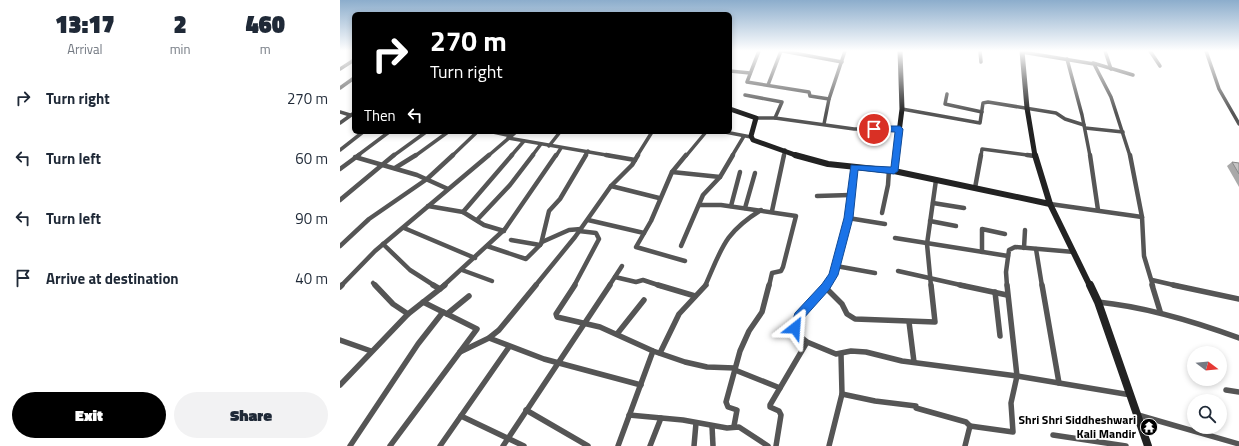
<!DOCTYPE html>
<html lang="en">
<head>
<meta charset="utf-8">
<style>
  :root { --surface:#fff; --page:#f2f2f3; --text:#1f2937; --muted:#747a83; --accent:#000 }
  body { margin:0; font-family:"Titillium Web",sans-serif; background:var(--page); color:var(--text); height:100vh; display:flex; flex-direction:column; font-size:15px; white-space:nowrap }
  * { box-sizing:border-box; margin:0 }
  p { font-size:13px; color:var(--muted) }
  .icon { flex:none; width:22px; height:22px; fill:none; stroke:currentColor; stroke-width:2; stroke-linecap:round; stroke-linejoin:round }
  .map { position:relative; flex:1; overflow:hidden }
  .drawer { display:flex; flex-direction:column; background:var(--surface); width:340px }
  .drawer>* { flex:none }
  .top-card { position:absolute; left:12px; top:12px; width:380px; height:122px; border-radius:6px; box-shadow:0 2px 6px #0003; background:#000; color:#fff; overflow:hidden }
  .needle { width:26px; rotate:106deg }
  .controls { position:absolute; left:847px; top:346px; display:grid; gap:8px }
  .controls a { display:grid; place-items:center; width:40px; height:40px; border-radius:50%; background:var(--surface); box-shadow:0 2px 6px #0003; font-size:20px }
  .pin { position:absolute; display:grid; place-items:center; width:34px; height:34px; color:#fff; margin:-17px; border:2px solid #fff; border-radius:50%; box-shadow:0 1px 4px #0007 }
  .me { position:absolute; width:44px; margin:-22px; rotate:28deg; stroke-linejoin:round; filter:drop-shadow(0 0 3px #0008) }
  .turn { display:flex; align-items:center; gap:14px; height:84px; padding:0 12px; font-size:18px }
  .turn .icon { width:52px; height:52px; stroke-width:2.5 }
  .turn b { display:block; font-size:28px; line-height:34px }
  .then { display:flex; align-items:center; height:38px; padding:0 12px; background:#0003; gap:8px; font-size:15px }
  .eta { display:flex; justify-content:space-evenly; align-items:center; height:68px; text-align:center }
  .eta b { font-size:24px; font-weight:800; line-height:28px }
  .button { display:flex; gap:8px; margin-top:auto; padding:8px 12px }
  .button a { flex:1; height:46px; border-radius:24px; background:var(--accent); color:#fff; font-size:16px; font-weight:800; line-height:46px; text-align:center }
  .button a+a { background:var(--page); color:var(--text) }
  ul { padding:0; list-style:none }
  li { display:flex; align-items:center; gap:12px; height:60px; padding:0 12px }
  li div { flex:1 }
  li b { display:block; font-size:15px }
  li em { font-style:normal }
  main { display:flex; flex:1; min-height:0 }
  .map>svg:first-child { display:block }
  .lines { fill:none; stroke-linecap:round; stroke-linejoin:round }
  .street-far2 { stroke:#555; stroke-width:3.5 }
  .street-far1 { stroke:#555; stroke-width:4.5 }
  .street { stroke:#555; stroke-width:5.5 }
  .secondary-far2 { stroke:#222; stroke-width:5 }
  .secondary-far1 { stroke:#222; stroke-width:6 }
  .secondary { stroke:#222; stroke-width:8 }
  .wall { fill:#a9a9a9 }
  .building { fill:#c4c4c4; stroke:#898989 }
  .route { fill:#1a73e8; stroke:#114b97 }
  .labels { text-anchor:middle; stroke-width:3.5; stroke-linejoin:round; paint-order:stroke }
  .near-poi-label { font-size:12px; font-weight:bold; fill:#000; stroke:#fff; text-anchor:end }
</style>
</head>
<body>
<main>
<section class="drawer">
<div class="eta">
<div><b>13:17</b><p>Arrival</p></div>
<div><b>2</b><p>min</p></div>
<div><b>460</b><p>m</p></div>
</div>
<ul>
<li><svg class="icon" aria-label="right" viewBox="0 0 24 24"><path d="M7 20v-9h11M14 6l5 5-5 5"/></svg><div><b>Turn right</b></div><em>270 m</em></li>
<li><svg class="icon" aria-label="left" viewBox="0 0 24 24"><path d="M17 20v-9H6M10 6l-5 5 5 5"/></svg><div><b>Turn left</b></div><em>60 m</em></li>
<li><svg class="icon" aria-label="left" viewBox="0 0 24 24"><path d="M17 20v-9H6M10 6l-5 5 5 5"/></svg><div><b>Turn left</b></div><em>90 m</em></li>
<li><svg class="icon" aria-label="arrive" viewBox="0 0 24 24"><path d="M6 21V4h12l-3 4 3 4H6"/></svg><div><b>Arrive at destination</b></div><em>40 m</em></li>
</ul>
<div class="button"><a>Exit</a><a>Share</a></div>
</section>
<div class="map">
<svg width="899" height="446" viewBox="0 0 899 446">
  <rect width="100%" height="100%" fill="#fff"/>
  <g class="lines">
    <g class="street-far2">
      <path d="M419,51L407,82L469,92L470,96L489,99"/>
      <path d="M443,51L502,62"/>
      <path d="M640,51L641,62"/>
      <path d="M765,51L771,69"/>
      <path d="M810,51L820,66"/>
      <path d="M866,51L879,89L899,124"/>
      <path d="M682,52L754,64L771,97L790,156"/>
      <path d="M727,59L742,115L750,156"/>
      <path d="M753,63L793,75"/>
      <path d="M0,69L14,60"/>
      <path d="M390,71L410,73"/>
      <path d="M428,85L441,51"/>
      <path d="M0,88L14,78"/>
      <path d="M607,94L605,104L642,112"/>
      <path d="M405,95L442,102L435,118"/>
      <path d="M562,109L640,123L643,103L648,102L716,113L725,119L744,125"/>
      <path d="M0,112L10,115"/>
      <path d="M416,118H435L514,129H560"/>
      <path d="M0,123L14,113"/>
      <path d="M484,124L489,99L505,51"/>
      <path d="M745,128L783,132"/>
      <path d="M153,132L171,136"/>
      <path d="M385,132L411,137"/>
      <path d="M168,138L272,156"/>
      <path d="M209,146L220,132"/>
      <path d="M0,150L23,132"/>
      <path d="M17,156L49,132"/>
      <path d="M53,156L86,132"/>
      <path d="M75,156L108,132"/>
      <path d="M112,156L137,132"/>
      <path d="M148,156L176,132"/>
      <path d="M171,156L184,141"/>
      <path d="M192,156L201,144"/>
      <path d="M216,156L221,148"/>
      <path d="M245,156L248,151"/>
      <path d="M297,156L312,132"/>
      <path d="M346,156L366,132"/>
      <path d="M392,156L404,136"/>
      <path d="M444,156L445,150"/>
      <path d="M641,156L642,149L695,156"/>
    </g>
    <g class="street-far1">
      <path d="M266,155L295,160"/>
      <path d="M687,155L695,156"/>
      <path d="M750,155L758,210"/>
      <path d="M790,155L802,217L804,256L813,286"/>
      <path d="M15,157L77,175L108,189"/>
      <path d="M55,168L76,155"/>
      <path d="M0,169L19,155"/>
      <path d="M332,172L380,177"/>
      <path d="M271,186L319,198"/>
      <path d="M635,188L641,155"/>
      <path d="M477,196L510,195"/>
      <path d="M0,200L54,155"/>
      <path d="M593,203L624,208"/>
      <path d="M710,204L802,217"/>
      <path d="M359,205H381L456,216L443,267L441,271L432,273L429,286"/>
      <path d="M88,206L123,212L144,225L164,231"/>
      <path d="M391,206L400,172"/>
      <path d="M405,208L415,173"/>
      <path d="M432,211L444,155"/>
      <path d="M123,212L172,155"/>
      <path d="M542,213L548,185L549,170"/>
      <path d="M508,218L545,224"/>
      <path d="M137,220L170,185L193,155"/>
      <path d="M248,220L304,233"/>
      <path d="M590,221L616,226"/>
      <path d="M64,228L135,258"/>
      <path d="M555,238L668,256"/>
      <path d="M171,240L200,245"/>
      <path d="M202,242L229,230L241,229"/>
      <path d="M43,244L70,270L95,286"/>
      <path d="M0,246L29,219L87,179L113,155"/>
      <path d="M147,246L186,259L201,244L209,211L220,199L246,155"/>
      <path d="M341,246L363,195L380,177L393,155"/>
      <path d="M684,248L685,230"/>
      <path d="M696,249L702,286"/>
      <path d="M642,252V229L665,234"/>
      <path d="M345,261L296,247L311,221L332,172L346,155"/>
      <path d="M496,266L535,273"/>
      <path d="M122,270L152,281"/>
      <path d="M558,271L625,286"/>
      <path d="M275,277L296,282L303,280L321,286"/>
      <path d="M812,280L838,286"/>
      <path d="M33,283L36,286"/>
      <path d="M1,286L35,251L149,155"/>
      <path d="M103,286L165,229L216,155"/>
      <path d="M195,286L235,237L271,186L292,165L298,155"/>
      <path d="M234,286L259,239L256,233L239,231"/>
      <path d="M269,286L282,266"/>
      <path d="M365,286C382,248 384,233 421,210"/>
      <path d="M486,286C506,256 510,202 514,167"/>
      <path d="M591,286L587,244L596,180"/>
      <path d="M667,286L666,272L669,250L675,247L734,252"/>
    </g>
    <g class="street">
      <path d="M35,285L53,304L68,314"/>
      <path d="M93,285L100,289"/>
      <path d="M235,285L216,314L217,317L260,327L313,351L345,362L367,367L395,368"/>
      <path d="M318,285L355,296"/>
      <path d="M487,285L459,317L455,328L458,335L467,342L496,354L511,351L526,352L562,361L677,376L791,395"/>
      <path d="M620,285L667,295"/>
      <path d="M702,285L719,383"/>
      <path d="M812,285L820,311"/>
      <path d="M833,285L899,299"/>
      <path d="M0,287L2,285"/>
      <path d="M485,287L502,304L507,314L515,319L595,322L591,285"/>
      <path d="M655,292L660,336"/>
      <path d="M758,302C807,307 853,321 899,338"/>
      <path d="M107,314L129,296"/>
      <path d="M569,322L574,362"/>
      <path d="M277,334L304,300"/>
      <path d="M149,338L204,359L301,385"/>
      <path d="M0,340L31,351"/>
      <path d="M120,352L149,338L159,330L196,285"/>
      <path d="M320,353L339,314L366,285"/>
      <path d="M395,370L440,388"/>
      <path d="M0,385L68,314L105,285"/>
      <path d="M886,390L899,392"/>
      <path d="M502,394L535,401L576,406V408L626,422L630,426"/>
      <path d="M186,410L248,446"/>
      <path d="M289,415L343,420L387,428L399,427L428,446"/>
      <path d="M798,415L899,444"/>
      <path d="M121,416L184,446"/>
      <path d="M372,426L373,446"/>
      <path d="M394,426L397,410L388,407L386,402L400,351L409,331L422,312L429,285"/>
      <path d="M713,435L786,446"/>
      <path d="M10,446L78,344L103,312"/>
      <path d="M50,446L137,329L83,302"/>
      <path d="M100,446L169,347"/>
      <path d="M163,446L270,285"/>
      <path d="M278,446L313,351"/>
      <path d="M310,446L321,418"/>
      <path d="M354,446L356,423"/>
      <path d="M436,446L441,415L439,411L430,407V405L467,342"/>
      <path d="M489,446L502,394L501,354"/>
      <path d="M625,446L630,426L673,432L671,403L677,376L667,285"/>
    </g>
    <g class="secondary-far2">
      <path d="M682,51L687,108L695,156"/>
      <path d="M390,109L416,118L411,136L413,140L458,156"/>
      <path d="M556,156L562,109L560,51"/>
    </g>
    <g class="secondary-far1">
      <path d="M455,155L488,164L554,171L710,204"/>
      <path d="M695,155L710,204L750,286"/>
      <path d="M554,171L556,155"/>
    </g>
    <path class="secondary" d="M750,285L758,302L808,446"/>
  </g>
  <path class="wall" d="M892,162L899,163V187L887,166Z"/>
  <path class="building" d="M892,162L899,163V174Z"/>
  <linearGradient id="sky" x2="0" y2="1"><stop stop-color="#8cadcc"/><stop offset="0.45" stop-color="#fff"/><stop offset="1" stop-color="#fff" stop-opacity="0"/></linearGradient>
  <rect width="899" height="113" fill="url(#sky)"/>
  <path class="route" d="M534,126H560L563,129L558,171L554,174L518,170L513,218L498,275L489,290L463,319L459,331L455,332L452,331L450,328L455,313L482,284L489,274L504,218L511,165L551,167L555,132L531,131L530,129Z"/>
  <defs>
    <symbol id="temple-disc" viewBox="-11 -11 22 22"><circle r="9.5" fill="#000" stroke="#fff"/><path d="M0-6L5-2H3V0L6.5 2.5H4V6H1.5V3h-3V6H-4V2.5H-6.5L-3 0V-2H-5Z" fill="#fff"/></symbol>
  </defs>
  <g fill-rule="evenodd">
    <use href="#temple-disc" x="799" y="417" width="20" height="20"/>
  </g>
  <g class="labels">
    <g class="near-poi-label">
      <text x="796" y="424">Shri Shri Siddheshwari<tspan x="796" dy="14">Kali Mandir</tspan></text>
    </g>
  </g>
</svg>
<div class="controls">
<a><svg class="needle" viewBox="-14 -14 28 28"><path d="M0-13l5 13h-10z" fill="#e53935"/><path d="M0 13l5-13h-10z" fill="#747a83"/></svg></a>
<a><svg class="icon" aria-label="search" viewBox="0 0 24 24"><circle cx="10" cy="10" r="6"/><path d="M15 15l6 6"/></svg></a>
</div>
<div class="pin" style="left:534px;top:129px;background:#d93025"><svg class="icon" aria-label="arrive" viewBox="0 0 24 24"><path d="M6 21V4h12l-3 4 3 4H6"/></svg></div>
<svg class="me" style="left:455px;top:328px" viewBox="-20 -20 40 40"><path d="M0-17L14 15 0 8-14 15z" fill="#1a73e8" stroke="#fff" stroke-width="4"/></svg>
<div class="top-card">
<div class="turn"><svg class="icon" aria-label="right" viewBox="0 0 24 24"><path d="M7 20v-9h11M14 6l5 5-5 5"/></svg><div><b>270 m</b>Turn right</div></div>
<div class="then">Then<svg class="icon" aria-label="left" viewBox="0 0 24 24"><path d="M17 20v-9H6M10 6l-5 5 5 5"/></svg></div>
</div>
</div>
</main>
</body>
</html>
